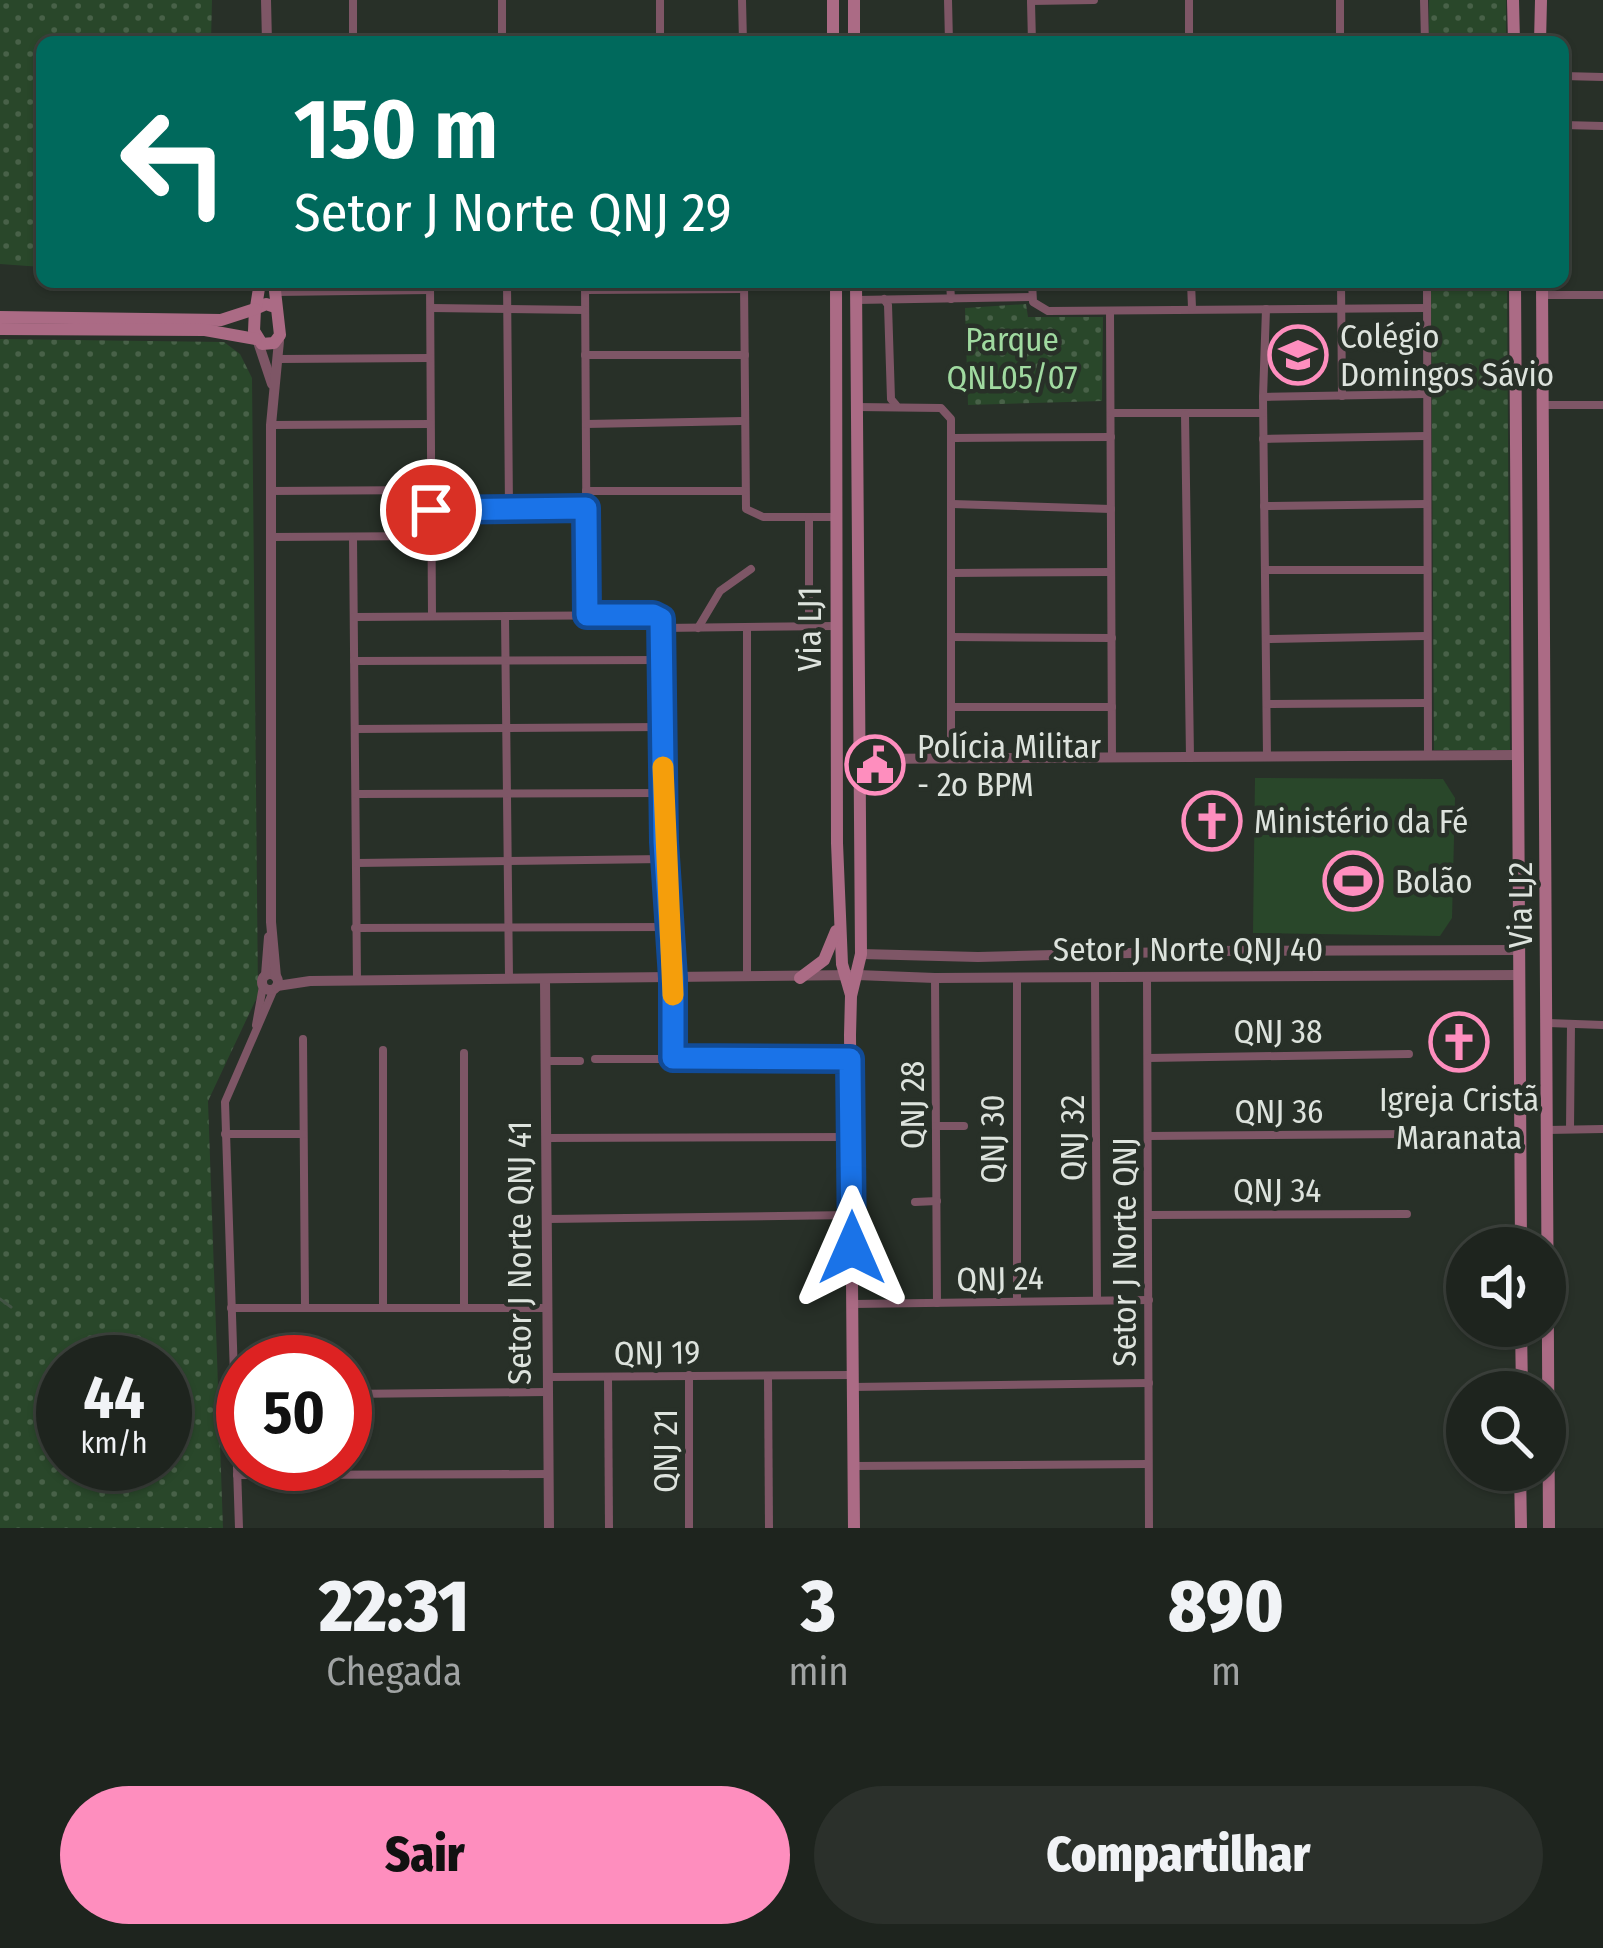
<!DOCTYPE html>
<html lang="pt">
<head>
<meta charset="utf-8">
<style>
  :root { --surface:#1e241e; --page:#2b302b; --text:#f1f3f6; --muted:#a1a4a4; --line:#3c413c; --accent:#fe8ebe }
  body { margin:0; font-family:"Fira Sans Condensed",sans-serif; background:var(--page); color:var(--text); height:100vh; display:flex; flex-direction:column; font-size:45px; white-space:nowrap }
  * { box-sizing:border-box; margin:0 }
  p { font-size:39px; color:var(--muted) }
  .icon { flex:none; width:66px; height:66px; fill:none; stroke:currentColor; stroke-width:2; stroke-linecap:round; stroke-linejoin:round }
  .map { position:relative; height:1528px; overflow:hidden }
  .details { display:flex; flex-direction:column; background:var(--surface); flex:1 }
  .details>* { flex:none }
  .hud { position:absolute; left:36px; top:36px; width:1533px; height:252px; border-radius:18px; box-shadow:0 3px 9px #0004,0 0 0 3px var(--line); background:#00695c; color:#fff; overflow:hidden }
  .fabs { position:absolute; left:1446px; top:1227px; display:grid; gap:24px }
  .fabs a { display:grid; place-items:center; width:120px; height:120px; border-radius:50%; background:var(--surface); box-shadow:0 3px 9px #0004,0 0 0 3px var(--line); font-size:60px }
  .speed { position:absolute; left:36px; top:1335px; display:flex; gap:24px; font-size:60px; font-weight:700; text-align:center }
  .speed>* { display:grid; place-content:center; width:156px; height:156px; border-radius:50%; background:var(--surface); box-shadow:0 3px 9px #0004,0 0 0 3px var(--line); line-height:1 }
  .speed small { font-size:30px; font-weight:400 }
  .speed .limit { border:18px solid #d22; background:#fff; color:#111 }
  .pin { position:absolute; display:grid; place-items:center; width:102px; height:102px; color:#fff; margin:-51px; border:6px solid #fff; border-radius:50%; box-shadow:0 3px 12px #0007 }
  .me { position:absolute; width:132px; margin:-66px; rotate:0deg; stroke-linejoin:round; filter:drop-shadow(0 0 9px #0008) }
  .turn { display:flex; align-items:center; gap:42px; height:252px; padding:0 60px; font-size:54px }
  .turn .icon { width:156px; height:156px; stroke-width:2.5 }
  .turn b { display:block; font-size:84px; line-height:102px }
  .eta { display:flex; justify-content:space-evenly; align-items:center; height:204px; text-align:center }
  .eta b { font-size:72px; font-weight:800; line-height:84px }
  .cta { display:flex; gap:24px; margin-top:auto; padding:24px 60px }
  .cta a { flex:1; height:138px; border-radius:72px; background:var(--accent); color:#111; font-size:48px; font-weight:800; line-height:138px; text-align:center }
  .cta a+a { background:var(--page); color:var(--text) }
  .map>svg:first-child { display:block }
  .grass { fill:url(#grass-dots); fill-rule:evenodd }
  .pitch { fill:#29472a }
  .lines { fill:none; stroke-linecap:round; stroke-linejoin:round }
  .stream { stroke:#425444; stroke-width:3 }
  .minor { stroke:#7e5666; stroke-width:8 }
  .tertiary { stroke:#7e5666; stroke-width:10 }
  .secondary { stroke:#ab6b85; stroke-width:12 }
  .route-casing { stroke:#114b97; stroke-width:30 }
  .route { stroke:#1a73e8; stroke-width:21 }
  .slow { stroke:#f59e0b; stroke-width:21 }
  .labels { text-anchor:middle; stroke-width:9; stroke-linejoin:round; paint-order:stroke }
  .poi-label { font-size:33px; fill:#dde3dd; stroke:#283028; text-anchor:start }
  .park-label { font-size:33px; fill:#a0daa0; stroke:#283028 }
  .street-label { font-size:33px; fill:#dde3dd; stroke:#283028 }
</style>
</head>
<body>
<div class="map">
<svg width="1603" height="1528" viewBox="0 0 1603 1528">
  <defs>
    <pattern id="grass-dots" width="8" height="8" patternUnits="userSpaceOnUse" patternTransform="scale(3)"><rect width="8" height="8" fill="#29472a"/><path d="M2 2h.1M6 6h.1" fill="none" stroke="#486148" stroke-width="1.8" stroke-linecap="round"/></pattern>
  </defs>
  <rect width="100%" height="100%" fill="#283028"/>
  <g class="grass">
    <path d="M0,0H212L211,42H42V267L0,264Z"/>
    <rect x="1429" y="0" width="77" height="42"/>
    <path d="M1431,282H1507L1510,750H1434Z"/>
    <path d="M1026,304L1028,317H1103L1102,401L968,405L965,308Z"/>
    <path d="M0,339L224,342L240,354L252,378L258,995L208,1101L223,1528H0ZM63,1362H165V1464H63Z"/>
  </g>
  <path class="pitch" d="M1255,778L1443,779L1455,798L1452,918L1440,936L1253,933Z"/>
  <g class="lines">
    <path class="stream" d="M0,1299L11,1307"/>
    <g class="minor">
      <path d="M660,0V42"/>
      <path d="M742,0L743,42"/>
      <path d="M948,0L949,42"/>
      <path d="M1340,0V42"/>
      <path d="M1424,0L1425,42"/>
      <path d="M1031,1L1094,0"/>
      <path d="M1031,2L1032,42"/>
      <path d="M353,42V0"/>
      <path d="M502,42V0"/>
      <path d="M1189,42V0"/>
      <path d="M1563,76L1603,77"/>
      <path d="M1563,125L1603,126"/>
      <path d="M430,282L432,616"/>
      <path d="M507,282L509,509"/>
      <path d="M585,282L587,615"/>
      <path d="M744,282L746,509L763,517H835"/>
      <path d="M950,282L951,299"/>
      <path d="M1032,282L1033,302L1048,311L1427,308"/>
      <path d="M1191,282L1192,308"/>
      <path d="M1341,282L1342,396"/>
      <path d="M1427,282L1428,755"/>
      <path d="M585,290L744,289"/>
      <path d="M275,292L430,290"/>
      <path d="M1542,295H1603"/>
      <path d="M884,299L888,305L891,399L896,405"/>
      <path d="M856,300L1031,297"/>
      <path d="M431,308L585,310"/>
      <path d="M1266,309L1263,397L1267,756"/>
      <path d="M1110,311L1112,758"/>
      <path d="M585,355H745"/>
      <path d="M278,359L430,358"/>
      <path d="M1263,397L1426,394"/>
      <path d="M1543,405H1603"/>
      <path d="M857,407L941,408L951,419V758"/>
      <path d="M1111,413H1263"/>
      <path d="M1185,414L1190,757"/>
      <path d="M586,424L743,421"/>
      <path d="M271,425L430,424"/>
      <path d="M954,438L1111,437"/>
      <path d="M1263,439L1426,436"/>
      <path d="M270,491L431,490"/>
      <path d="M586,491H744"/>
      <path d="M952,504L1111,509"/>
      <path d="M1264,506L1426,504"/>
      <path d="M431,510L586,508"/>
      <path d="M809,517V627"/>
      <path d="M271,537L432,536"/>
      <path d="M353,538L357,980"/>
      <path d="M1265,570H1426"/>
      <path d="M951,573L1111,572"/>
      <path d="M505,616L509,978"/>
      <path d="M354,617L654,615L661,619L664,842L673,978V1058"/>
      <path d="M663,628L835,626"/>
      <path d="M698,628L720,591L751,569"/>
      <path d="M747,628V976"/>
      <path d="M951,637L1112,638"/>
      <path d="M1266,639L1426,636"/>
      <path d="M354,661L662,660"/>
      <path d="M1267,704L1427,703"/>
      <path d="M951,707H1112"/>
      <path d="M355,729L663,727"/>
      <path d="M356,794L663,793"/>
      <path d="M356,863L664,859"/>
      <path d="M355,928L668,927"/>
      <path d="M1095,977L1097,1300"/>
      <path d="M1147,977L1149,1528"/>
      <path d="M935,978L937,1303"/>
      <path d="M1548,1023L1603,1025"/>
      <path d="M256,1025L263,986"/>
      <path d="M303,1039L305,1306"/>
      <path d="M464,1053V1306"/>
      <path d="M1148,1058L1409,1054"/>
      <path d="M595,1059H850"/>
      <path d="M545,1061H580"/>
      <path d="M936,1126H964"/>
      <path d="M1570,1129L1571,1024"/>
      <path d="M1547,1130L1603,1129"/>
      <path d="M225,1134H303"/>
      <path d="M1148,1136L1409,1134"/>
      <path d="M546,1138L850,1137"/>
      <path d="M915,1202L937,1201"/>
      <path d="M1148,1215L1407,1214"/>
      <path d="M547,1219L852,1215"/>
      <path d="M1017,1301V977"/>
      <path d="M853,1304L1149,1300"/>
      <path d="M383,1305V1050"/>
      <path d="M231,1308H546"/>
      <path d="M549,1377L851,1375"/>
      <path d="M608,1377L609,1528"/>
      <path d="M768,1377L769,1528"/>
      <path d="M852,1387L1149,1383"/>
      <path d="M345,1394L546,1392"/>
      <path d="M854,1466L1148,1464"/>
      <path d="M237,1475L549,1474"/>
      <path d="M239,1528L225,1102L274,989"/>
      <path d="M689,1528V1375"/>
    </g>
    <g class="tertiary">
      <path d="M266,0L267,42"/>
      <path d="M258,342L272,384"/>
      <path d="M859,759L1517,755"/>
      <path d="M861,954L978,957L1206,951L1519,950"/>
      <circle cx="270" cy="982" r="8"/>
      <path d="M266,975L269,937"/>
      <path d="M276,977L271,922V425L279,341"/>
      <path d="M545,979L549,1528"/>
      <path d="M277,986L310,981L857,975L935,978L1519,975"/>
    </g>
    <g class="secondary">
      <path d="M833,0V42"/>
      <path d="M854,0V42"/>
      <path d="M1513,0L1514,42"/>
      <path d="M1540,42L1541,0"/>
      <path d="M274,282L280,335L274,343L262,344L254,331L255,309L266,304L275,307"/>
      <path d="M836,282L837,843L842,964L851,995"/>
      <path d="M1515,282L1521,1248"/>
      <path d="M1542,282L1549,1528"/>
      <path d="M256,307L260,282"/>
      <path d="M0,317L221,320L255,309"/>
      <path d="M0,329L205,330L256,339"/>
      <path d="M800,978L824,960L836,931"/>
      <path d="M1521,1326L1522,1392"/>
      <path d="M1520,1470L1521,1528"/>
      <path d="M854,1528L850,1035L851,996L861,954L856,282"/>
    </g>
  </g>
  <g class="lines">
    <defs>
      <path id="route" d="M431,510L586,508L587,615H653L661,619L664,842L673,978V1058L850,1059L852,1248"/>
    </defs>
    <use href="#route" class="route-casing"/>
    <use href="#route" class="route"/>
    <path class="slow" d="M663,767L673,995"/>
  </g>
  <defs>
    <symbol id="university-ring" viewBox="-11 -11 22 22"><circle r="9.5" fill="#283028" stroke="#fe8ebe" stroke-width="1.5"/><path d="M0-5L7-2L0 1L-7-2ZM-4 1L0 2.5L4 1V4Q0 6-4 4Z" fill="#fe8ebe"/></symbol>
    <symbol id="civic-ring" viewBox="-11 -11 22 22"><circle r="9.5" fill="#283028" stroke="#fe8ebe" stroke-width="1.5"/><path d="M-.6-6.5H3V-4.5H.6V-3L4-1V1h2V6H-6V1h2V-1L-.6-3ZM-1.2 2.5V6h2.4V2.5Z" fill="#fe8ebe"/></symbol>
    <symbol id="church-ring" viewBox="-11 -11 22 22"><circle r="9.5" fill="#283028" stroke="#fe8ebe" stroke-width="1.5"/><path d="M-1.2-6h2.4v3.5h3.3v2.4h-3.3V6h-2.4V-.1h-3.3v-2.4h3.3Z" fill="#fe8ebe"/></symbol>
    <symbol id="stadium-ring" viewBox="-11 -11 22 22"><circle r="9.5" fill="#283028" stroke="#fe8ebe" stroke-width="1.5"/><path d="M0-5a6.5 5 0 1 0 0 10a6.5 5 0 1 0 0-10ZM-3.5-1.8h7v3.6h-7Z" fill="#fe8ebe"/></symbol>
  </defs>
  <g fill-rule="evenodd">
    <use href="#university-ring" x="1265" y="322" width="66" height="66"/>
    <use href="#civic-ring" x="842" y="732" width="66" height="66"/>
    <use href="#church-ring" x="1179" y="788" width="66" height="66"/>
    <use href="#stadium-ring" x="1320" y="848" width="66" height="66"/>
    <use href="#church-ring" x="1426" y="1009" width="66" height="66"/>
  </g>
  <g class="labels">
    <g class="poi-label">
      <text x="1340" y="348">Colégio<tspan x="1340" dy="38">Domingos Sávio</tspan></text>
      <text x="917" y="758">Polícia Militar<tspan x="917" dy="38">- 2o BPM</tspan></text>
      <text x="1254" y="833">Ministério da Fé</text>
      <text x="1395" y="893">Bolão</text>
      <text x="1459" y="1111" text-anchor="middle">Igreja Cristã<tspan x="1459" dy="38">Maranata</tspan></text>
    </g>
    <g class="park-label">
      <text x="1012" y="351">Parque<tspan x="1012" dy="38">QNL05/07</tspan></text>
    </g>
    <g class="street-label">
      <text transform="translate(809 629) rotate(-90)" y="12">Via LJ1</text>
      <text transform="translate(1520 905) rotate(-90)" y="12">Via LJ2</text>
      <text x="1188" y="961">Setor J Norte QNJ 40</text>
      <text x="1278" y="1043">QNJ 38</text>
      <text transform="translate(912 1105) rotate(-90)" y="12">QNJ 28</text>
      <text x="1279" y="1123">QNJ 36</text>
      <text transform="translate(1072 1138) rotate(-90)" y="12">QNJ 32</text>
      <text transform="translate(992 1139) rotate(-90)" y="12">QNJ 30</text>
      <text x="1277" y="1202">QNJ 34</text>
      <text transform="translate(1124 1252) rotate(-90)" y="12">Setor J Norte QNJ</text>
      <text transform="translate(519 1253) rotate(-90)" y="12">Setor J Norte QNJ 41</text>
      <text transform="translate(1000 1278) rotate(-1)" y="12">QNJ 24</text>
      <text transform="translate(657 1352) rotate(-1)" y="12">QNJ 19</text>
      <text transform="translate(665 1451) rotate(-90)" y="12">QNJ 21</text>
    </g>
  </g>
</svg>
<div class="fabs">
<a><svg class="icon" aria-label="sound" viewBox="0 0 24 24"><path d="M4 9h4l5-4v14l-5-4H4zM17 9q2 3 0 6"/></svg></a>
<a><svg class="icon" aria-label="search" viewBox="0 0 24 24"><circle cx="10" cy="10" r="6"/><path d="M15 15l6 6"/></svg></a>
</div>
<div class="speed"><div>44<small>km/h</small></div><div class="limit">50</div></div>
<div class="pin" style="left:431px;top:510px;background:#d93025"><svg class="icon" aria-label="arrive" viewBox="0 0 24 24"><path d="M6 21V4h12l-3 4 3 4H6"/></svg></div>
<svg class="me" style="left:852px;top:1248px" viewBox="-20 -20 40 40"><path d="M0-17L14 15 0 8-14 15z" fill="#1a73e8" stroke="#fff" stroke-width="4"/></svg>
<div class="hud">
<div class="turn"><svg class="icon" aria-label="left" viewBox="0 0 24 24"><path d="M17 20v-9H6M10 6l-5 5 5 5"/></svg><div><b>150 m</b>Setor J Norte QNJ 29</div></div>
</div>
</div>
<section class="details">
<div class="eta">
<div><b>22:31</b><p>Chegada</p></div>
<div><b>3</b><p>min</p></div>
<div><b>890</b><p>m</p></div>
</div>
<div class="cta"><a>Sair</a><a>Compartilhar</a></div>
</section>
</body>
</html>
